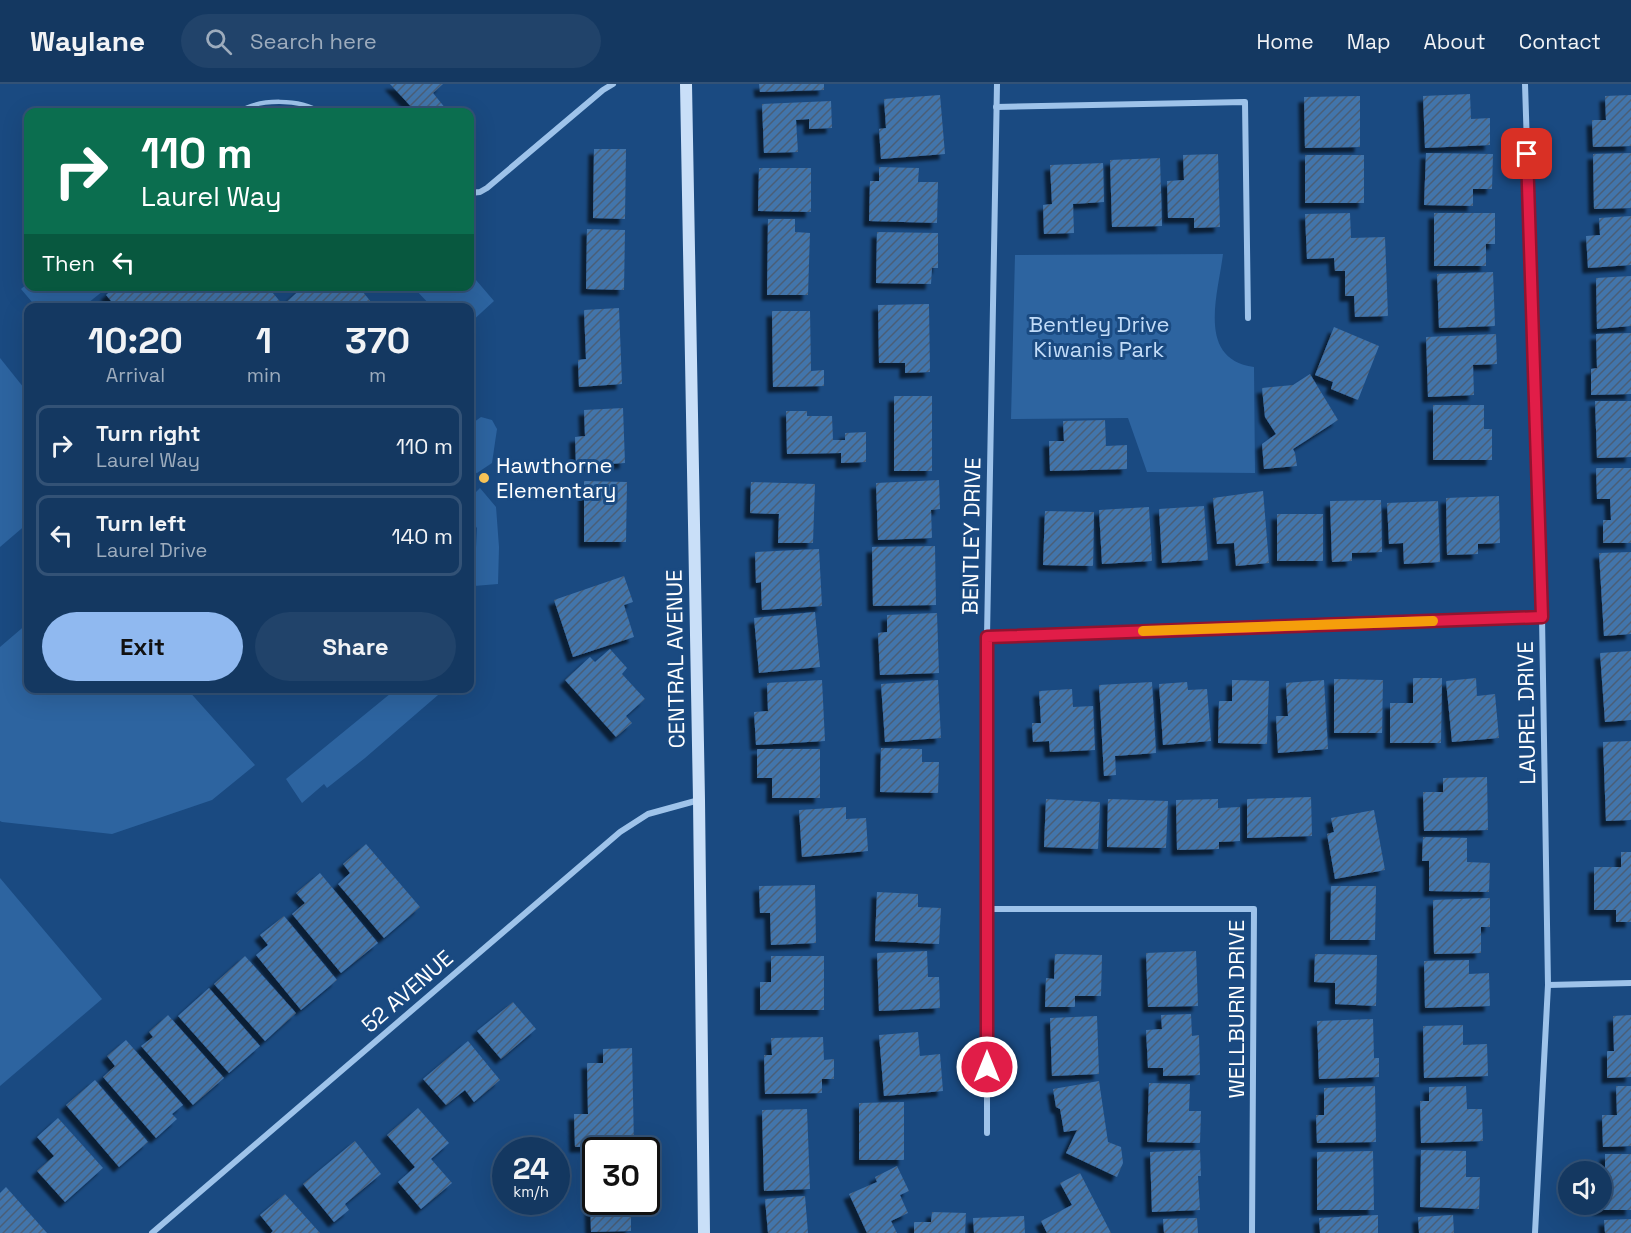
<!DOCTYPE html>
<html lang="en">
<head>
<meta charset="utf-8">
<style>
  :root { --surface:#143861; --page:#21436a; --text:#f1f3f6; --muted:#9dacbd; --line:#335276; --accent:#90b9f0 }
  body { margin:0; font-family:"Space Grotesk",sans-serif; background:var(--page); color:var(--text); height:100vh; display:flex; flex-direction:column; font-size:22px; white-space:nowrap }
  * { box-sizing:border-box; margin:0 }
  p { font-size:20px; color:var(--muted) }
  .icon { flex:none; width:33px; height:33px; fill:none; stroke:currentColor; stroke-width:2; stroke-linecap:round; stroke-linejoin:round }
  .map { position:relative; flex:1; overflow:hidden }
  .sheet { position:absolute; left:24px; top:219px; width:450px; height:390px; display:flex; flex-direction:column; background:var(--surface); border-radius:12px; box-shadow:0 6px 24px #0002,0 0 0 2px var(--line) }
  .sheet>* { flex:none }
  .guide { position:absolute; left:24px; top:24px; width:450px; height:183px; border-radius:12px; box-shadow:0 6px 24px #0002,0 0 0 2px var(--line); background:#0b6e4f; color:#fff; overflow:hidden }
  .tools { position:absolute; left:1558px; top:1077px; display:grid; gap:12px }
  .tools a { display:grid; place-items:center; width:54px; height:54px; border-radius:50%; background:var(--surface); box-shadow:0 6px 24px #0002,0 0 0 2px var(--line); font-size:30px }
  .speed { position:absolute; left:492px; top:1053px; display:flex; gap:12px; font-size:30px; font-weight:700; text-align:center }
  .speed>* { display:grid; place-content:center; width:78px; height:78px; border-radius:50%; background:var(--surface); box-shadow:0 6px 24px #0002,0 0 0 2px var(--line); line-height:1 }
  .speed small { font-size:15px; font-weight:400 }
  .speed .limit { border:3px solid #111; border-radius:9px; background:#fff; color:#111 }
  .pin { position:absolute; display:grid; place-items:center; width:51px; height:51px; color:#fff; margin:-26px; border-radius:12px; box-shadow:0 3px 9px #0006 }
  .me { position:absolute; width:66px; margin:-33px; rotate:0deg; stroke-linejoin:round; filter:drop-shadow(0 0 4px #0008) }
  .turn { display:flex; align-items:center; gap:21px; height:126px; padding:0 18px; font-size:27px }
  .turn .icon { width:78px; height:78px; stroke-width:2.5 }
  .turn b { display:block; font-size:42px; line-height:51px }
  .then { display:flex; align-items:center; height:57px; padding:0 18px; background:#0003; gap:12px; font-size:22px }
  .eta { display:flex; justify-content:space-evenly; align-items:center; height:102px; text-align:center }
  .eta b { font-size:36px; font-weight:700; line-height:42px }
  .action { display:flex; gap:12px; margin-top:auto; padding:12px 18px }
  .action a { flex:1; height:69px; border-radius:36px; background:var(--accent); color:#111; font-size:24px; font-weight:700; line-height:69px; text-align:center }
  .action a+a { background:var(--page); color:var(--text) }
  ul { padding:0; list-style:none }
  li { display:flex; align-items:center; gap:18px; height:81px; margin:0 12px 9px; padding:0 6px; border:3px solid var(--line); border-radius:12px }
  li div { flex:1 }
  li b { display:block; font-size:22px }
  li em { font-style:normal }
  header { display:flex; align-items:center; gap:36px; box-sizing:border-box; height:84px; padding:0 30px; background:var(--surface); border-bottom:2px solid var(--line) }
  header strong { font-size:28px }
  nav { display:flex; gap:33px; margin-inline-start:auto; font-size:21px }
  .search { width:420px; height:54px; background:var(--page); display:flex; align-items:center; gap:15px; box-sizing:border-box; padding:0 21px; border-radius:33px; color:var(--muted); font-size:22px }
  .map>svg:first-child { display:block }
  .green { fill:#2d64a0 }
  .building { fill:url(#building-hatch); filter:url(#shadow) }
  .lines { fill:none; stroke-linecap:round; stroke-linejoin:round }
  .lane { stroke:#9ec3ea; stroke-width:4.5 }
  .street { stroke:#9ec3ea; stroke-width:6 }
  .secondary { stroke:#c9dff8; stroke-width:12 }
  .route-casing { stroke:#92132f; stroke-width:15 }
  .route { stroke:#e11d48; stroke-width:10 }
  .slow { stroke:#f59e0b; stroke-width:10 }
  .poi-dot { fill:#fdc859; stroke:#1a4a81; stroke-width:2 }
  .labels { text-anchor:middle; stroke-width:6; stroke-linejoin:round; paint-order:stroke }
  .park-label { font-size:22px; fill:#c2dcf8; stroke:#1a4a81 }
  .poi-label { font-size:22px; fill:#fff; stroke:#1a4a81; text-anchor:start }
  .street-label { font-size:22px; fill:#fff; stroke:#1a4a81 }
</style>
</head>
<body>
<header>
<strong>Waylane</strong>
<div class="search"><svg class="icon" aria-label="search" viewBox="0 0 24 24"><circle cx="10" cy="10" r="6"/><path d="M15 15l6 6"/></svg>Search here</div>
<nav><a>Home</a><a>Map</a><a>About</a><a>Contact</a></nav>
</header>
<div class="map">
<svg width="1631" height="1149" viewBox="0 0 1631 1149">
  <defs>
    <pattern id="building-hatch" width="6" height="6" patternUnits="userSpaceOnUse" patternTransform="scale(1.5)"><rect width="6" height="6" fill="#4374ab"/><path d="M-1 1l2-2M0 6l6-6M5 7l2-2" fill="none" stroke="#485e77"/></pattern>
    <filter id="shadow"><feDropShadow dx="-5.5" dy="5.5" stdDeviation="1.5" flood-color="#0009"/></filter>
  </defs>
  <rect width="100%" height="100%" fill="#1a4a81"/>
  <g class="green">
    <path d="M1223,170C1218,211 1196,275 1254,283L1255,389L1147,388L1128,334L1011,335L1015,171Z"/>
    <path d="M470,189L494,217L470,239V224L432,223L413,203L470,202Z"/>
    <path d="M28,199V202L108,203L83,223L37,224L21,205Z"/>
    <path d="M0,274L28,309V439L0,463Z"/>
    <path d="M481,333L492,336L497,345L492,379L477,389L470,388V341Z"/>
    <path d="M480,404L496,423L499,463L498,500L474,502L477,444L470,435V414Z"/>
    <path d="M28,539V604L187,605L255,681L212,716L112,750L2,738L0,737V563Z"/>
    <path d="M396,605H445L365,674L327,704L324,700L302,719L286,695Z"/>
    <path d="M0,794L102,915L0,1002Z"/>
  </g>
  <g class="building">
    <path d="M390,0H443L433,9L446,25L442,28H416Z"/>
    <path d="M759,0H824V6L760,8Z"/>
    <path d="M1470,10L1471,35L1490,34V61L1425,64L1423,12Z"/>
    <path d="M940,11L945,70L881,75L879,45L886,44L884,15Z"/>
    <path d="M1631,11V62L1593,63L1592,36H1606L1605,12Z"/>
    <path d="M1360,12V63L1305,64L1304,13Z"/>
    <path d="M831,17L832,44L809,45V35L796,36L798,68L764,69L762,20Z"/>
    <path d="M594,65H626L625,135L593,134Z"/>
    <path d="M1426,69L1493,70L1492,105H1473V122L1424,121Z"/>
    <path d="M1631,69V124L1594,125L1593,70Z"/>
    <path d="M1218,70L1220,143L1194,144V134H1168L1167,97L1184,96L1183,71Z"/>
    <rect x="1305" y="71" width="59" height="48"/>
    <path d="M1160,74L1162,142L1112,143L1110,76Z"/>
    <path d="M1103,79L1104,118L1073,120L1074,149L1044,150L1043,121L1052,120L1050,81Z"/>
    <path d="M879,83L919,84L918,98H938L937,139L869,137L870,97H879Z"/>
    <path d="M759,84H811V128L758,127Z"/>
    <path d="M1350,129L1351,154L1385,153L1388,232L1355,233L1354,212H1345V187H1335L1334,174L1307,175L1305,130Z"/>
    <path d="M1434,129H1495V160H1486V182H1434Z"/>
    <path d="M1631,132V181L1588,184L1586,152L1600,151L1599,134Z"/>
    <path d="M768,135H795V148L810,149L808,211H767Z"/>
    <path d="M587,145L625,146L624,206L586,205Z"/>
    <path d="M877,148L938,149V184H932L931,200L876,199Z"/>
    <path d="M1493,188L1495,242L1439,244L1437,190Z"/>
    <path d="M1631,192V242L1597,245L1596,194Z"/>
    <path d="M116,202H267L283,221L304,202H358L376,224H117L106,211Z"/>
    <path d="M929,220L930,288L905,289V279H879L878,221Z"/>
    <path d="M619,224L622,300L579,303L578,276L586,275L584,226Z"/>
    <path d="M772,227H810L811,287L824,286V302L773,303Z"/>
    <path d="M1334,243L1379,262L1358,316L1331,305L1333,298L1315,291Z"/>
    <path d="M1631,249V310L1591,311V285L1597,284L1596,250Z"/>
    <path d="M1496,250L1497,280L1473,281L1474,311L1428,313L1426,253Z"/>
    <path d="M1310,290L1338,336L1293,365L1295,369L1297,382L1264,385L1262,360L1276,350L1265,333L1262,304L1293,301Z"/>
    <rect x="894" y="312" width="38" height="75"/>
    <path d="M1595,317H1631V373L1597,374Z"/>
    <path d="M1433,321H1484V345H1492V376H1433Z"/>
    <path d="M623,324L625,379L576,382L575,353L585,352L584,326Z"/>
    <path d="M786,327H807V332H832L833,356H845V349L866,348V378L841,379V369L787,370Z"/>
    <path d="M1105,336L1106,362L1127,361V385L1050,387L1049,357H1064L1063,337Z"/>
    <path d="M1596,384H1631V459H1603V436H1611L1610,415H1597Z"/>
    <path d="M939,396L940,425L931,426L932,454L878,456L876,399Z"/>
    <path d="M584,397L627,398L626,458H584Z"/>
    <path d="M751,398L815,400L813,459H778L779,430L750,429Z"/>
    <path d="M1263,407L1269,479L1236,482L1234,459L1217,460L1213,414Z"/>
    <path d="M1499,412L1500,459L1478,460V470L1447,471L1446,414Z"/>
    <path d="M1381,416L1382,468L1352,469V477L1332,478L1330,417Z"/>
    <path d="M1438,417L1440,478L1404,480L1403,459L1389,460L1387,419Z"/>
    <path d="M1204,422L1208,476L1162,479L1159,425Z"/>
    <path d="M1149,423L1152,477L1102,480L1099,426Z"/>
    <path d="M1045,427L1094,428L1093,482L1043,481Z"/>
    <rect x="1277" y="430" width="46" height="47"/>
    <path d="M935,462L936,521L873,522L872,463Z"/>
    <path d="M819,465L822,522L762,526L761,498L756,499L755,468Z"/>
    <path d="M1631,468V550L1604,552L1599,469Z"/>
    <path d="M624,492L633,518L624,521L634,553L573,573L554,516Z"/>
    <path d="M815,528L820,583L759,589L754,534Z"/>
    <path d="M937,529L939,589L880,591L878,549L887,548V531Z"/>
    <path d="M610,565L627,584L622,590L645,615L626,632L632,639L616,653L565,596L590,573L595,578Z"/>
    <path d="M1631,567V636L1605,638L1600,569Z"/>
    <path d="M1413,594H1442L1441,659H1390V619H1413Z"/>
    <path d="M1476,594L1477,612L1495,610L1499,654L1452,658L1446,597Z"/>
    <path d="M1334,595L1383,596L1382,649H1334Z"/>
    <path d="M822,596L825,657L756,661L754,628L768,627L767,599Z"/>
    <path d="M938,596L941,654L885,658L881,600Z"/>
    <path d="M1232,596L1269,597L1267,660L1218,659L1219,617H1232Z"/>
    <path d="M1324,596L1328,665L1278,669L1276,632H1288L1286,599Z"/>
    <path d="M1152,598L1156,669L1115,672L1116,691L1104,692L1099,601Z"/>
    <path d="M1187,598L1188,606L1207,605L1211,657L1163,661L1159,600Z"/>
    <path d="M1072,605L1073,623L1093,622L1095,666L1050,668L1049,657L1033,658L1032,639H1041L1039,607Z"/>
    <path d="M1631,657V736L1606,737L1603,658Z"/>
    <path d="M881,664L922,665V678H939L938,709L880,708Z"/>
    <path d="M757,665H820V714H772V694H757Z"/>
    <path d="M1487,693L1488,746L1424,747L1423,708H1443V694Z"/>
    <path d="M1311,713L1312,752L1247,754V715Z"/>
    <path d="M1046,715L1100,718L1098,765L1044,763Z"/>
    <path d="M1108,715L1168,717L1166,764L1107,763Z"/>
    <path d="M1218,715V724L1240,723V757L1219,758V765L1177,766L1176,716Z"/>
    <path d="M846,723V735L866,734L868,767L802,773L799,726Z"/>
    <path d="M1374,726L1385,786L1335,795L1327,750L1334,748L1331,734Z"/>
    <path d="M1423,753L1467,754V778L1490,779L1489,808L1429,807V777H1422Z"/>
    <path d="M366,760L420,823L384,854L338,800L350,789L343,780Z"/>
    <path d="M1621,768H1631V838H1616V826H1594V783H1621Z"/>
    <path d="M320,789L378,859L341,889L292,830L305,819L296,809Z"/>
    <path d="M815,801L816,859L771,861L770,829H760L759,802Z"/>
    <path d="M1331,802H1376L1375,856H1330Z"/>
    <path d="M877,808L918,810V823L941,824L939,860L875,857Z"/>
    <path d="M1490,814V843H1481V869L1434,870L1433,816Z"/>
    <path d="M284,832L337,896L301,926L256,871L268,861L260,851Z"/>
    <path d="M927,867L928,893H939L940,924L879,927L877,869Z"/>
    <path d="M1196,867L1198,922L1148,923L1146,869Z"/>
    <path d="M1055,870L1102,871L1101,912H1075V923H1045L1046,894L1054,895Z"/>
    <path d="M1315,870L1377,871L1376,922L1335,920V899L1314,898Z"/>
    <path d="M245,872L296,929L265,957L214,900Z"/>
    <path d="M771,872H824V926H760V898H771Z"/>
    <path d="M1469,876V890L1489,889L1490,922L1425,924L1424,877Z"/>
    <path d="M209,904L260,962L229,989L178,932Z"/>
    <path d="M513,918L536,945L501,975L477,947Z"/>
    <path d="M1191,930L1192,952L1199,951L1200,991L1163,992V984H1148L1146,946L1162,945L1161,931Z"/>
    <path d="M168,931L224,994L193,1021L141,962L153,953L149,948Z"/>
    <path d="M1631,931V993L1607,994V967H1614L1613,932Z"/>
    <path d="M1097,932L1099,990L1052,992L1050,934Z"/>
    <path d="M1373,935L1374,974H1379V993L1319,995L1317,937Z"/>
    <path d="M1463,941V961L1487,960L1488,992L1424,994L1423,942Z"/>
    <path d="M918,948L920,972L940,970L943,1007L884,1012L879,951Z"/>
    <path d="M823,953L824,976L834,975V995H822V1009L765,1010L764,971H772L771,954Z"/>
    <path d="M126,956L183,1021L172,1030L177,1035L156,1054L103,993L115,982L107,972Z"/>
    <path d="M468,957L500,996L474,1018L465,1006L446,1021L423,995Z"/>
    <path d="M632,964L634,1062L575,1063L574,1030H588L587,979H603V965Z"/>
    <path d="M95,996L148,1058L119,1083L66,1021Z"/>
    <path d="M1099,997L1108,1058L1121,1063L1123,1079L1117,1093L1066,1069L1077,1046L1064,1048L1060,1025L1056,1023L1053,1005Z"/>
    <path d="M1149,999L1190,1000L1189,1027H1201L1200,1059L1147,1058Z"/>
    <path d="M1375,1002L1376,1058L1317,1059L1316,1031H1324V1004Z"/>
    <path d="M1466,1002L1467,1025H1482L1483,1057L1421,1059L1420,1017H1429V1003Z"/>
    <path d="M1616,1002H1631V1062L1603,1063L1602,1031H1617Z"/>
    <path d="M904,1018V1076H859V1019Z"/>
    <path d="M418,1024L449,1059L431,1075L452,1099L421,1125L398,1098L415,1083L387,1051Z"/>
    <path d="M807,1025L810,1105L764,1107L762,1026Z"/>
    <path d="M58,1034L103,1084L65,1118L37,1087L54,1072L37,1053Z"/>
    <path d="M355,1057L381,1090L345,1120L349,1126L334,1138L303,1100Z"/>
    <path d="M1200,1066L1201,1092H1198L1200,1126L1152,1128L1150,1068Z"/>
    <path d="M1421,1066L1466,1067V1093H1480L1479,1125L1420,1123Z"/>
    <path d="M1373,1067L1374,1126H1317V1068Z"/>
    <path d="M1605,1070H1631V1126H1598V1120H1602V1101H1605Z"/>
    <path d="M589,1074H596V1118H631V1147L591,1148Z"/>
    <path d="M897,1082L909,1107L900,1111L908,1129L891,1137L897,1149H867L849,1110L877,1098L875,1093Z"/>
    <path d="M1080,1089L1111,1149H1047L1041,1137L1072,1121L1060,1099Z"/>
    <path d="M6,1103L47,1149H0V1109Z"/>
    <path d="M285,1110L320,1149H271L273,1147L260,1131Z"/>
    <path d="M805,1112L808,1149H768L765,1115Z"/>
    <path d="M932,1128L966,1129L965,1149H914V1138H931Z"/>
    <path d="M1378,1131V1149H1320L1319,1134Z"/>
    <path d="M1453,1131L1454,1149H1419L1418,1133Z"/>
    <path d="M1024,1132L1025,1149H974L973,1134Z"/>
    <path d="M1197,1134L1198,1149H1164L1163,1135Z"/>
    <path d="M1631,1135V1149H1605L1604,1136Z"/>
  </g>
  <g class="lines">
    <path class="lane" d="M239,28C259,14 301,15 320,28"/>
    <g class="street">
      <path d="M1525,0L1542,533L1548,901L1535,1149"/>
      <path d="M996,23L1245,18L1248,234"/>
      <path d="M470,109L480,108L487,104L603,6L613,0"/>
      <path d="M987,553L1542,533"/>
      <path d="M987,825H1254L1252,1149"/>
      <path d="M1548,901L1631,899"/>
      <path d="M987,1049V553L997,0"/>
      <path d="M152,1149L620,748L648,730L699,716"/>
    </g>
    <path class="secondary" d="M686,0L699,716L704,1149"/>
  </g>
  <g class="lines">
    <defs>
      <path id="route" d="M987,983V553L1542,533L1527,70"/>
    </defs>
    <use href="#route" class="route-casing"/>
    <use href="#route" class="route"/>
    <path class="slow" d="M1143,547L1433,537"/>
  </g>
  <circle class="poi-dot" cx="484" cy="394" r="6"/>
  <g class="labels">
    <g class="park-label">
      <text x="1099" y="248">Bentley Drive<tspan x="1099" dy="25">Kiwanis Park</tspan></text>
    </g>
    <g class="poi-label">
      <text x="496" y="389">Hawthorne<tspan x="496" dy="25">Elementary</tspan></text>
    </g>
    <g class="street-label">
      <text transform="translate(971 452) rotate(-89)" y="8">BENTLEY DRIVE</text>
      <text transform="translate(675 575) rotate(-91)" y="8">CENTRAL AVENUE</text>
      <text transform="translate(1526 629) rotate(-91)" y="8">LAUREL DRIVE</text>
      <text transform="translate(407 907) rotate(-41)" y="8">52 AVENUE</text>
      <text transform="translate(1236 925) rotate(-90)" y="8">WELLBURN DRIVE</text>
    </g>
  </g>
</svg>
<div class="tools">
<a><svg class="icon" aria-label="sound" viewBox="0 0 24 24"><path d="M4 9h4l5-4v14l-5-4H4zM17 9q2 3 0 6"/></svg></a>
</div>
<div class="speed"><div>24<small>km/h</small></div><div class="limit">30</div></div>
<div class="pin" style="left:1527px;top:70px;background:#d93025"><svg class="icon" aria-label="arrive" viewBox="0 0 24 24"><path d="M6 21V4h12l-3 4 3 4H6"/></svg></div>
<svg class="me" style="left:987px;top:983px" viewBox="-20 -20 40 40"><circle r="17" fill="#e11d48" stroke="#fff" stroke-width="3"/><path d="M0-11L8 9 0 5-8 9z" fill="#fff"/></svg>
<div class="guide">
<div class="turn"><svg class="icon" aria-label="right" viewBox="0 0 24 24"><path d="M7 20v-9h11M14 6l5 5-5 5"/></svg><div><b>110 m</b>Laurel Way</div></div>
<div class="then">Then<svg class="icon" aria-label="left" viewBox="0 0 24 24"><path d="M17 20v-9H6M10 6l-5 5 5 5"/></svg></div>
</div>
<section class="sheet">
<div class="eta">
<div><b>10:20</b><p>Arrival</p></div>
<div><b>1</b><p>min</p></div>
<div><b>370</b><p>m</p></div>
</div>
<ul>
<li><svg class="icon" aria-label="right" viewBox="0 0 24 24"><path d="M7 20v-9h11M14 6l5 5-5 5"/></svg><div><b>Turn right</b><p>Laurel Way</p></div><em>110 m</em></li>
<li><svg class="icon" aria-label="left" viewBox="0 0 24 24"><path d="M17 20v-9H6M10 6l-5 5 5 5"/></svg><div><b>Turn left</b><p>Laurel Drive</p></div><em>140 m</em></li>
</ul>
<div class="action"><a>Exit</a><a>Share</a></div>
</section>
</div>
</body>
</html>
